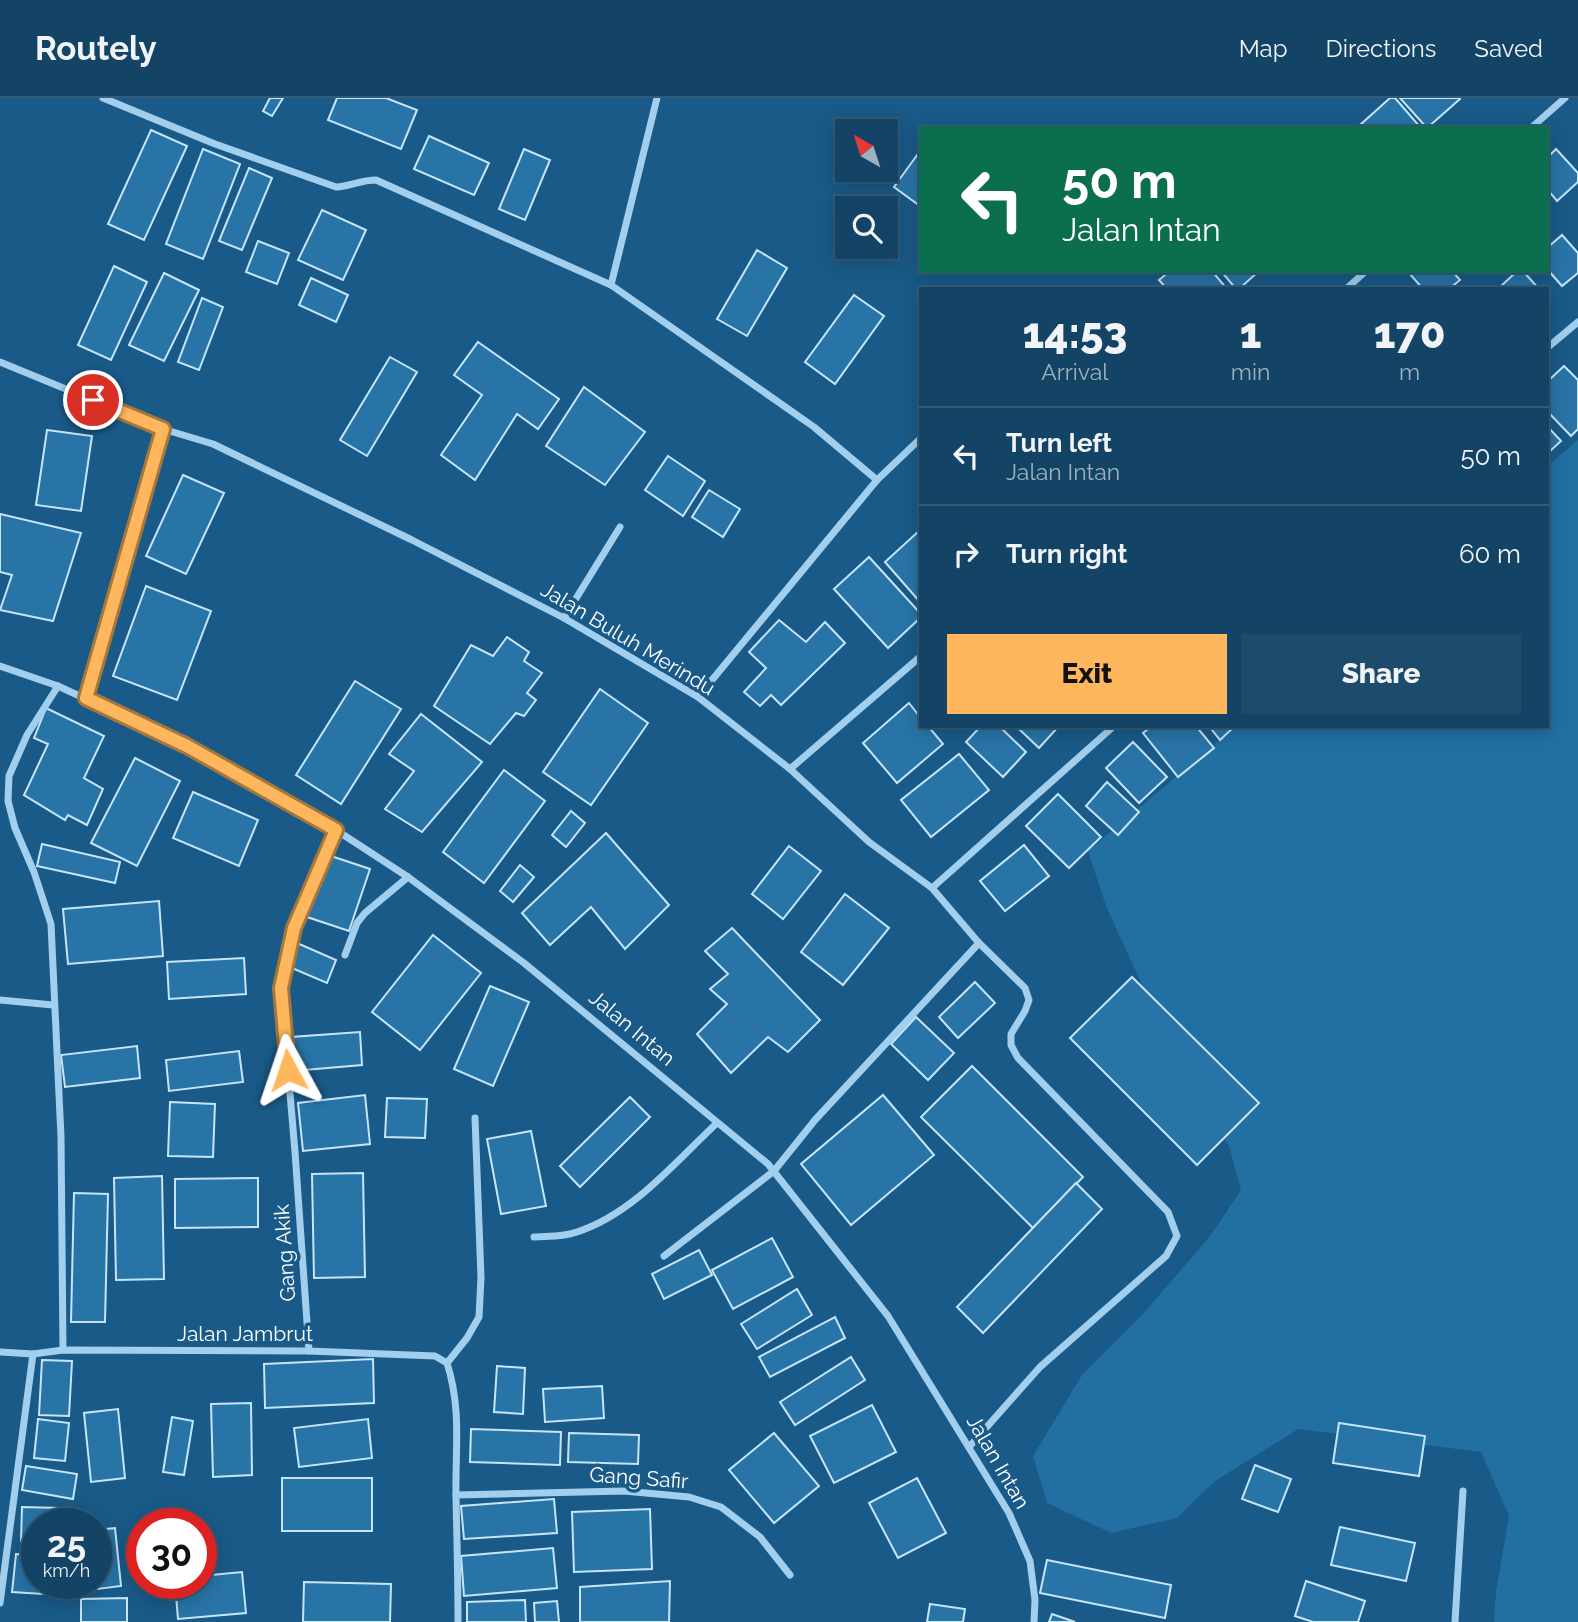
<!DOCTYPE html>
<html lang="en">
<head>
<meta charset="utf-8">
<style>
  :root { --surface:#134466; --page:#1c4b6c; --text:#f1f3f6; --muted:#9db0bf; --line:#325c7a; --accent:#ffb75d }
  body { margin:0; font-family:Raleway,sans-serif; background:var(--page); color:var(--text); height:100vh; display:flex; flex-direction:column; font-size:26px; white-space:nowrap }
  * { box-sizing:border-box; margin:0 }
  p { font-size:23px; color:var(--muted) }
  .icon { flex:none; width:38px; height:38px; fill:none; stroke:currentColor; stroke-width:2; stroke-linecap:round; stroke-linejoin:round }
  .map { position:relative; flex:1; overflow:hidden }
  .panel { position:absolute; left:919px; top:189px; width:630px; height:441px; display:flex; flex-direction:column; background:var(--surface); border-radius:0px; box-shadow:0 4px 18px #0003,0 0 0 2px var(--line) }
  .panel>* { flex:none }
  .banner { position:absolute; left:919px; top:28px; width:630px; height:147px; border-radius:0px; box-shadow:0 4px 18px #0003,0 0 0 2px var(--line); background:#0b6e4f; color:#fff; overflow:hidden }
  .needle { width:46px; rotate:321deg }
  .fabs { position:absolute; left:835px; top:21px; display:grid; gap:14px }
  .fabs a { display:grid; place-items:center; width:63px; height:63px; border-radius:0px; background:var(--surface); box-shadow:0 4px 18px #0003,0 0 0 2px var(--line); font-size:35px }
  .speed { position:absolute; left:21px; top:1410px; display:flex; gap:14px; font-size:35px; font-weight:700; text-align:center }
  .speed>* { display:grid; place-content:center; width:91px; height:91px; border-radius:50%; background:var(--surface); box-shadow:0 4px 18px #0003,0 0 0 2px var(--line); line-height:1 }
  .speed small { font-size:18px; font-weight:400 }
  .speed .limit { border:10px solid #d22; background:#fff; color:#111 }
  .pin { position:absolute; display:grid; place-items:center; width:60px; height:60px; color:#fff; margin:-30px; border:4px solid #fff; border-radius:50%; box-shadow:0 2px 7px #0007 }
  .me { position:absolute; width:77px; margin:-38px; rotate:355deg; stroke-linejoin:round; filter:drop-shadow(0 0 5px #0008) }
  .turn { display:flex; align-items:center; gap:24px; height:147px; padding:0 28px; font-size:32px }
  .turn .icon { width:91px; height:91px; stroke-width:2.5 }
  .turn b { display:block; font-size:49px; line-height:60px }
  .eta { display:flex; justify-content:space-evenly; align-items:center; height:119px; text-align:center }
  .eta b { font-size:42px; font-weight:800; line-height:49px }
  .cta { display:flex; gap:14px; margin-top:auto; padding:14px 28px }
  .cta a { flex:1; height:80px; border-radius:0px; background:var(--accent); color:#111; font-size:28px; font-weight:800; line-height:80px; text-align:center }
  .cta a+a { background:var(--page); color:var(--text) }
  ul { padding:0; list-style:none }
  li { display:flex; align-items:center; gap:21px; height:98px; padding:0 28px; border-top:2px solid var(--line) }
  li div { flex:1 }
  li b { display:block; font-size:26px }
  li em { font-style:normal }
  header { display:flex; align-items:center; gap:42px; box-sizing:border-box; height:98px; padding:0 35px; background:var(--surface); border-bottom:2px solid var(--line) }
  header strong { font-size:33px }
  nav { display:flex; gap:38px; margin-inline-start:auto; font-size:24px }
  .map>svg:first-child { display:block }
  .green { fill:#226fa1 }
  .building { fill:#2874a6; stroke:#c7e5f9; stroke-width:2 }
  .lines { fill:none; stroke-linecap:round; stroke-linejoin:round }
  .minor { stroke:#a1cfed; stroke-width:7 }
  .route-casing { stroke:#a6773c; stroke-width:18 }
  .route { stroke:#ffb75d; stroke-width:12 }
  .labels { text-anchor:middle; stroke-width:7; stroke-linejoin:round; paint-order:stroke }
  .street-label { font-size:21px; fill:#fff; stroke:#195a88 }
</style>
</head>
<body>
<header>
<strong>Routely</strong>
<nav><a>Map</a><a>Directions</a><a>Saved</a></nav>
</header>
<div class="map">
<svg width="1578" height="1524" viewBox="0 0 1578 1524">
  <rect width="100%" height="100%" fill="#195a88"/>
  <path class="green" d="M1578,342V1524H1494L1496,1494L1509,1418L1481,1354L1298,1331L1215,1383L1177,1420L1111,1435L1047,1405L1033,1358L1082,1277L1144,1215L1211,1137L1241,1092L1229,1048L1172,953L1106,808L1088,753L1236,628H1547V368Z"/>
  <g class="building">
    <path d="M270,0H283L272,18L263,13Z"/>
    <path d="M337,0H386L417,12L401,51L328,22Z"/>
    <path d="M1390,0H1395L1421,30H1362L1360,27Z"/>
    <path d="M1400,0H1459L1460,1L1427,30Z"/>
    <path d="M151,32L187,48L144,142L108,126Z"/>
    <path d="M429,38L489,65L474,97L414,71Z"/>
    <path d="M203,51L240,66L203,161L166,146Z"/>
    <path d="M524,51L550,62L525,122L499,111Z"/>
    <path d="M1556,51L1578,75V84L1557,103L1547,91V60Z"/>
    <path d="M920,53V108L894,89Z"/>
    <path d="M249,70L272,80L242,152L219,143Z"/>
    <path d="M322,112L366,132L343,182L298,162Z"/>
    <path d="M1562,137L1578,155V175L1562,188L1547,171V150Z"/>
    <path d="M258,143L289,155L277,186L246,174Z"/>
    <path d="M757,152L787,170L747,238L717,221Z"/>
    <path d="M114,168L147,184L111,262L78,247Z"/>
    <path d="M1170,173H1212L1227,191H1167L1159,182Z"/>
    <path d="M1221,173H1259L1239,191H1236Z"/>
    <path d="M1411,173H1452L1460,182L1449,191H1423L1409,175Z"/>
    <path d="M1517,173H1523L1539,191H1498Z"/>
    <path d="M164,175L199,192L164,263L129,247Z"/>
    <path d="M311,180L348,197L336,224L299,207Z"/>
    <path d="M854,197L884,218L835,286L805,264Z"/>
    <path d="M202,200L223,209L199,272L178,264Z"/>
    <path d="M478,244L559,301L538,331L517,316L475,382L441,357L482,297L454,277Z"/>
    <path d="M390,259L417,274L367,358L340,342Z"/>
    <path d="M1564,268L1578,282V331L1571,338L1547,313V284Z"/>
    <path d="M584,289L645,334L605,387L546,348Z"/>
    <path d="M1547,328L1561,343L1547,356Z"/>
    <path d="M47,332L92,338L81,413L36,407Z"/>
    <path d="M668,358L705,383L683,418L645,392Z"/>
    <path d="M183,377L224,395L186,476L146,458Z"/>
    <path d="M709,392L740,411L723,439L692,419Z"/>
    <path d="M0,416L81,435L53,523L0,512L12,477L0,474Z"/>
    <path d="M920,432V504L885,464Z"/>
    <path d="M869,459L920,515V520L888,550L834,491Z"/>
    <path d="M146,488L211,513L177,602L113,578Z"/>
    <path d="M779,522L806,544L825,524L845,545L781,607L771,597L760,608L744,594L766,570L749,554Z"/>
    <path d="M507,539L529,554L524,563L542,575L527,595L536,602L524,618L516,615L490,646L434,608L471,547L493,558Z"/>
    <path d="M355,583L401,611L341,706L296,677Z"/>
    <path d="M600,591L648,625L591,707L543,674Z"/>
    <path d="M909,605L920,619V628H928L943,646L897,685L863,645Z"/>
    <path d="M46,610L104,638L84,680L103,691L87,727L68,717L65,722L24,697L48,646L34,640Z"/>
    <path d="M421,616L482,664L422,734L385,711L414,673L389,656Z"/>
    <path d="M981,628H999L1026,654L1003,679L966,644Z"/>
    <path d="M1016,628H1059L1039,650Z"/>
    <path d="M1152,628H1196L1214,650L1178,679L1143,635Z"/>
    <path d="M1209,628H1235L1220,642Z"/>
    <path d="M1133,644L1167,679L1139,705L1106,670Z"/>
    <path d="M959,656L989,692L931,739L901,702Z"/>
    <path d="M135,660L180,683L137,768L91,745Z"/>
    <path d="M504,672L545,703L484,785L443,754Z"/>
    <path d="M1107,684L1139,714L1118,737L1086,708Z"/>
    <path d="M193,694L258,722L239,768L173,740Z"/>
    <path d="M1058,696L1101,739L1069,770L1026,728Z"/>
    <path d="M571,713L585,725L566,749L552,737Z"/>
    <path d="M606,735L669,807L625,851L591,809L550,847L522,815Z"/>
    <path d="M42,746L120,764L115,785L37,768Z"/>
    <path d="M1024,747L1049,778L1005,813L980,783Z"/>
    <path d="M789,748L821,773L783,821L752,796Z"/>
    <path d="M328,757L370,771L349,833L307,819Z"/>
    <path d="M520,767L534,779L513,804L500,793Z"/>
    <path d="M845,796L889,830L843,887L801,854Z"/>
    <path d="M159,803L163,858L68,866L63,811Z"/>
    <path d="M732,830L820,922L788,954L768,939L731,975L697,936L727,906L710,891L728,876L705,853Z"/>
    <path d="M433,837L481,875L420,952L372,914Z"/>
    <path d="M297,845L336,862L327,885L287,868Z"/>
    <path d="M244,860L246,896L169,901L167,864Z"/>
    <path d="M1132,879L1259,1005L1197,1067L1070,940Z"/>
    <path d="M975,884L995,905L958,940L939,919Z"/>
    <path d="M490,888L529,904L493,988L454,971Z"/>
    <path d="M916,919L954,955L928,982L891,946Z"/>
    <path d="M360,934L362,967L293,973L291,939Z"/>
    <path d="M137,948L140,980L65,989L61,957Z"/>
    <path d="M239,953L243,984L169,993L166,962Z"/>
    <path d="M972,968L1083,1079L1033,1130L921,1019Z"/>
    <path d="M365,997L370,1046L303,1053L298,1005Z"/>
    <path d="M883,997L934,1057L851,1127L801,1066Z"/>
    <path d="M630,999L650,1019L580,1089L560,1068Z"/>
    <path d="M387,1000L427,1001L425,1040L385,1039Z"/>
    <path d="M170,1004L215,1006L213,1059L168,1058Z"/>
    <path d="M531,1033L546,1108L501,1116L487,1041Z"/>
    <path d="M363,1075L365,1179L314,1180L312,1076Z"/>
    <path d="M162,1078L164,1181L116,1182L114,1080Z"/>
    <path d="M258,1080V1129L175,1130V1081Z"/>
    <path d="M1076,1085L1102,1111L983,1235L957,1209Z"/>
    <path d="M74,1095L108,1096L105,1224H71Z"/>
    <path d="M772,1140L793,1179L733,1211L712,1172Z"/>
    <path d="M699,1152L712,1177L664,1201L652,1176Z"/>
    <path d="M797,1191L812,1217L757,1251L741,1226Z"/>
    <path d="M835,1219L845,1240L770,1279L759,1259Z"/>
    <path d="M851,1259L865,1282L795,1327L780,1304Z"/>
    <path d="M373,1261L374,1305L265,1310L264,1266Z"/>
    <path d="M42,1262L72,1263L69,1318L39,1317Z"/>
    <path d="M497,1268L525,1270L523,1316L494,1314Z"/>
    <path d="M602,1288L604,1320L545,1324L543,1291Z"/>
    <path d="M251,1305L252,1377L213,1379L211,1306Z"/>
    <path d="M872,1307L896,1354L834,1385L810,1338Z"/>
    <path d="M118,1311L125,1380L91,1384L84,1315Z"/>
    <path d="M172,1319L193,1323L184,1377L163,1374Z"/>
    <path d="M38,1321L69,1325L65,1363L34,1360Z"/>
    <path d="M368,1321L372,1360L299,1369L294,1330Z"/>
    <path d="M1339,1325L1425,1338L1419,1378L1333,1365Z"/>
    <path d="M471,1331L561,1334L560,1367L470,1364Z"/>
    <path d="M569,1335L639,1337L638,1366L568,1364Z"/>
    <path d="M774,1335L819,1388L774,1425L729,1372Z"/>
    <path d="M1255,1367L1291,1381L1278,1414L1242,1401Z"/>
    <path d="M26,1368L77,1376L73,1401L22,1392Z"/>
    <rect x="282" y="1380" width="90" height="53"/>
    <path d="M917,1380L946,1435L898,1460L869,1405Z"/>
    <path d="M554,1401L557,1435L464,1441L461,1408Z"/>
    <path d="M22,1409L61,1410V1426H37V1443H21Z"/>
    <path d="M650,1411L652,1471L574,1474L572,1414Z"/>
    <path d="M1340,1429L1415,1445L1406,1483L1331,1467Z"/>
    <path d="M115,1430L121,1488L82,1493L81,1486H96V1432Z"/>
    <path d="M553,1450L557,1490L464,1498L461,1458Z"/>
    <path d="M16,1456L37,1457V1486H60L59,1497L12,1494Z"/>
    <path d="M1047,1462L1171,1487L1165,1520L1040,1495Z"/>
    <path d="M242,1474L246,1515L178,1521L175,1486H201V1478Z"/>
    <path d="M670,1483L669,1524H580V1489Z"/>
    <path d="M1306,1483L1365,1503L1358,1524H1313L1295,1518Z"/>
    <path d="M304,1484L391,1486L390,1524H303Z"/>
    <path d="M127,1500V1524H81V1501Z"/>
    <path d="M525,1502L526,1524H467V1504Z"/>
    <path d="M557,1503L559,1524H535L534,1505Z"/>
    <path d="M930,1506L965,1511L963,1524H927Z"/>
    <path d="M1052,1516L1075,1524H1049Z"/>
  </g>
  <g class="lines">
    <g class="minor">
      <path d="M103,0L215,46L336,89C350,88 362,82 376,82L611,187L814,329L877,382L698,599"/>
      <path d="M1531,30L1565,0"/>
      <path d="M611,187L657,0"/>
      <path d="M1346,191L1366,173"/>
      <path d="M1547,250L1578,224"/>
      <path d="M0,264L163,331L213,346L412,442L564,520L698,599L790,671L869,744L932,790L979,845L1025,890L1029,902L1025,913L1011,936V947L1018,960L1168,1114L1177,1138L1166,1158L1040,1269L970,1348"/>
      <path d="M877,382L920,341"/>
      <path d="M564,520L620,429"/>
      <path d="M0,568L58,588L187,648L336,732L408,779L524,865L768,1066L888,1218L1009,1415L1030,1463L1035,1502L1034,1524"/>
      <path d="M58,588L27,637L9,678L8,703L15,730L34,774L51,826L61,1039L63,1252"/>
      <path d="M86,600L163,331"/>
      <path d="M790,671L920,559"/>
      <path d="M932,790L1114,628"/>
      <path d="M345,857L357,825L365,815L408,779"/>
      <path d="M0,902L53,907"/>
      <path d="M534,1139C548,1138 564,1139 577,1134C633,1116 675,1064 717,1025"/>
      <path d="M664,1158L774,1073L815,1022L979,845"/>
      <path d="M309,1253L295,1054L281,890L294,830L336,732"/>
      <path d="M0,1254L33,1256"/>
      <path d="M447,1265L467,1240L479,1219L481,1180L475,1020"/>
      <path d="M456,1397L624,1393L689,1399L721,1409L760,1439L790,1477"/>
      <path d="M0,1505L33,1256L63,1252L309,1253L435,1258L447,1265C462,1312 455,1352 456,1399C457,1441 458,1482 458,1524"/>
      <path d="M1455,1524L1463,1393"/>
    </g>
  </g>
  <g class="lines">
    <defs>
      <path id="route" d="M93,302L163,331L86,600L187,648L336,732L294,830L281,890L288,972"/>
    </defs>
    <use href="#route" class="route-casing"/>
    <use href="#route" class="route"/>
  </g>
  <g class="labels">
    <g class="street-label">
      <text transform="translate(628 541) rotate(31)" y="7">Jalan Buluh Merindu</text>
      <text transform="translate(632 930) rotate(40)" y="7">Jalan Intan</text>
      <text transform="translate(285 1155) rotate(-94)" y="7">Gang Akik</text>
      <text x="245" y="1243">Jalan Jambrut</text>
      <text transform="translate(998 1364) rotate(60)" y="7">Jalan Intan</text>
      <text transform="translate(639 1380) rotate(4)" y="7">Gang Safir</text>
    </g>
  </g>
</svg>
<div class="fabs">
<a><svg class="needle" viewBox="-14 -14 28 28"><path d="M0-13l5 13h-10z" fill="#e53935"/><path d="M0 13l5-13h-10z" fill="#9db0bf"/></svg></a>
<a><svg class="icon" aria-label="search" viewBox="0 0 24 24"><circle cx="10" cy="10" r="6"/><path d="M15 15l6 6"/></svg></a>
</div>
<div class="speed"><div>25<small>km/h</small></div><div class="limit">30</div></div>
<div class="pin" style="left:93px;top:302px;background:#d93025"><svg class="icon" aria-label="arrive" viewBox="0 0 24 24"><path d="M6 21V4h12l-3 4 3 4H6"/></svg></div>
<svg class="me" style="left:288px;top:972px" viewBox="-20 -20 40 40"><path d="M0-17L14 15 0 8-14 15z" fill="#ffb75d" stroke="#fff" stroke-width="4"/></svg>
<div class="banner">
<div class="turn"><svg class="icon" aria-label="left" viewBox="0 0 24 24"><path d="M17 20v-9H6M10 6l-5 5 5 5"/></svg><div><b>50 m</b>Jalan Intan</div></div>
</div>
<section class="panel">
<div class="eta">
<div><b>14:53</b><p>Arrival</p></div>
<div><b>1</b><p>min</p></div>
<div><b>170</b><p>m</p></div>
</div>
<ul>
<li><svg class="icon" aria-label="left" viewBox="0 0 24 24"><path d="M17 20v-9H6M10 6l-5 5 5 5"/></svg><div><b>Turn left</b><p>Jalan Intan</p></div><em>50 m</em></li>
<li><svg class="icon" aria-label="right" viewBox="0 0 24 24"><path d="M7 20v-9h11M14 6l5 5-5 5"/></svg><div><b>Turn right</b></div><em>60 m</em></li>
</ul>
<div class="cta"><a>Exit</a><a>Share</a></div>
</section>
</div>
</body>
</html>
